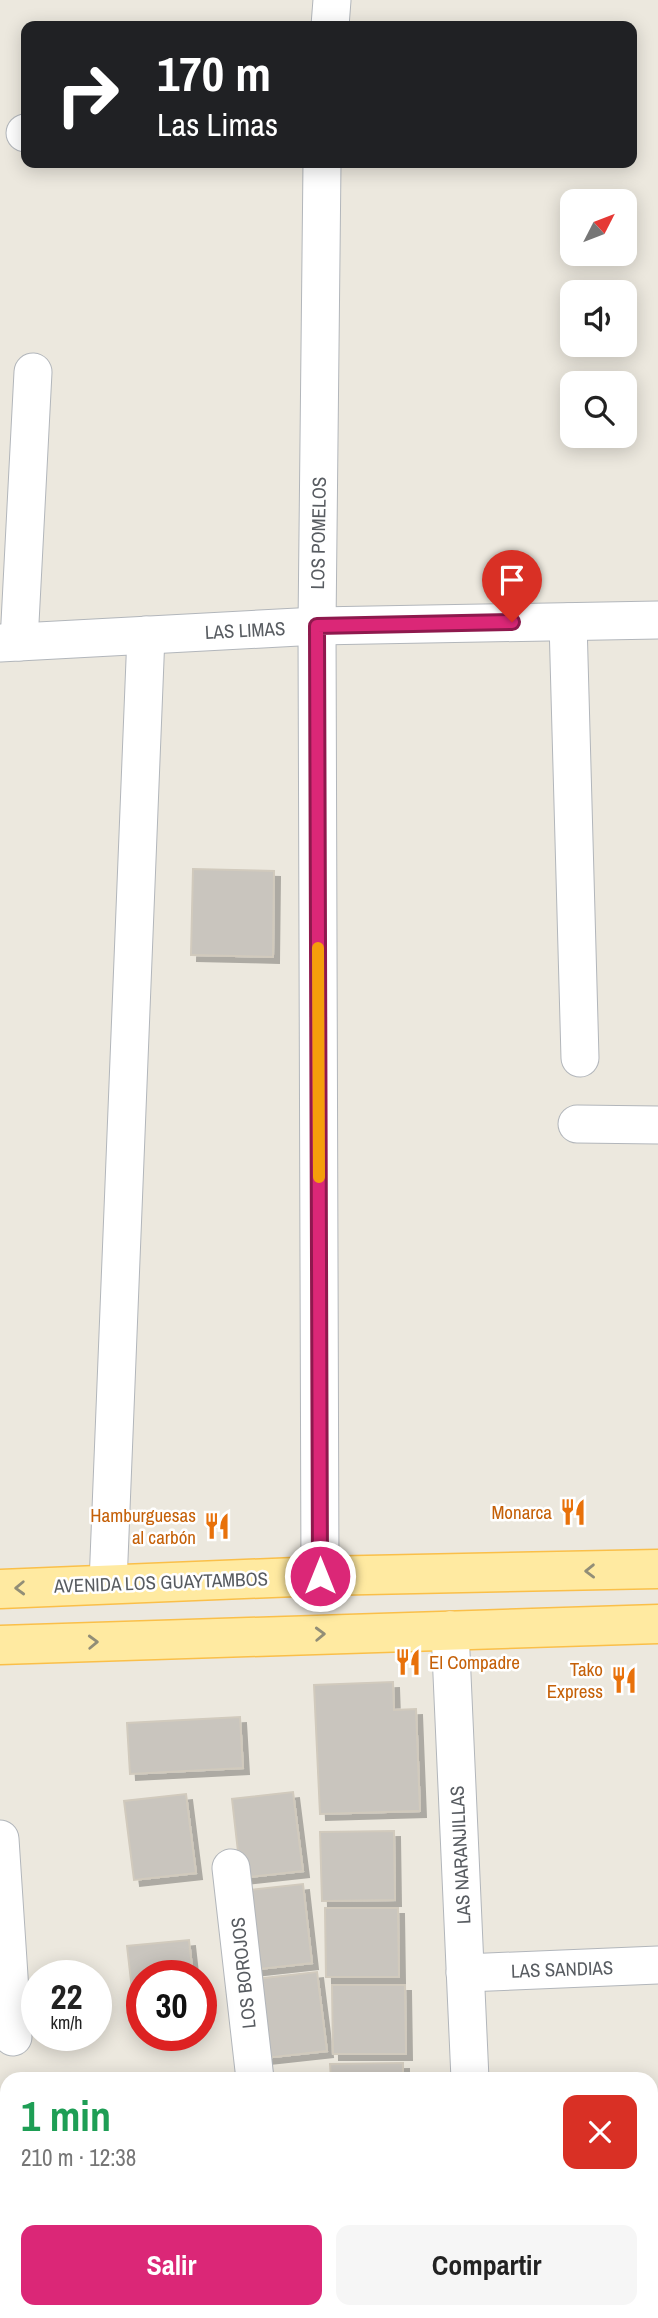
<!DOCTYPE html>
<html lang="es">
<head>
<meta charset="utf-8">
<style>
  :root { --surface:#fff; --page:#f6f6f6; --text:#222; --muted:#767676; --accent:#db2777 }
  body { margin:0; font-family:"Archivo Narrow",sans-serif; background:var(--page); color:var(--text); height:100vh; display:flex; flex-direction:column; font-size:26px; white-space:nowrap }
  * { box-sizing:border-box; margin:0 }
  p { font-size:23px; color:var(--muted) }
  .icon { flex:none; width:38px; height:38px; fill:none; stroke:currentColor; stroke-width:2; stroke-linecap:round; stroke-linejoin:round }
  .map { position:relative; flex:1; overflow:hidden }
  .drawer { position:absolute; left:0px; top:2072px; width:658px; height:247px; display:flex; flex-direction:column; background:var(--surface); border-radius:21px 21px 0 0; box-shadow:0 4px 18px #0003 }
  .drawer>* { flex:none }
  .guide { position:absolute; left:21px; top:21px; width:616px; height:147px; border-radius:14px; box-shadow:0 4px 18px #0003; background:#202124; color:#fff; overflow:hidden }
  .needle { width:46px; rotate:48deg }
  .fabs { position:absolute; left:560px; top:189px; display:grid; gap:14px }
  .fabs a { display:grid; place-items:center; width:77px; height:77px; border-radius:14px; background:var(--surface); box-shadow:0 4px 18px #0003; font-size:35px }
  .speed { position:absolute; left:21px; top:1960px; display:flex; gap:14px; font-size:35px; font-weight:700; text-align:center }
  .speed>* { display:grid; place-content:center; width:91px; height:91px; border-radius:50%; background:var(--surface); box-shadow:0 4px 18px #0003; line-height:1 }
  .speed small { font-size:18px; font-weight:400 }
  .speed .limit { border:10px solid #d22; background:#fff; color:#111 }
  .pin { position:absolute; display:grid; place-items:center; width:60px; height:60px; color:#fff; margin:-72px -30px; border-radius:50% 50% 50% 0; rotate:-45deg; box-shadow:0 0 7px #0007 }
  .pin .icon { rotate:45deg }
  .me { position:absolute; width:77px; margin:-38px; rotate:0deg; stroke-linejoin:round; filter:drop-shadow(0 0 5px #0008) }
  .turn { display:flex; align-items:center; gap:24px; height:147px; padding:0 21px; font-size:32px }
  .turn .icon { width:91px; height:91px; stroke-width:2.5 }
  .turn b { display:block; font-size:49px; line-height:60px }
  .round { display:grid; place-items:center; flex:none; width:74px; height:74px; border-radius:14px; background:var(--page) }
  .head { display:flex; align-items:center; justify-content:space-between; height:119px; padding:0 21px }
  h1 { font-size:42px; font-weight:700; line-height:52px; color:#1e9e55 }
  .cta { display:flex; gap:14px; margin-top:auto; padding:14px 21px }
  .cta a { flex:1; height:80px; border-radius:14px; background:var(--accent); color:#fff; font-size:28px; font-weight:700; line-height:80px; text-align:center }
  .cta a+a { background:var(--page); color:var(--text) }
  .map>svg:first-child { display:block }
  .building { fill:#c9c5be; stroke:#d1cabd; stroke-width:2; filter:url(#shadow) }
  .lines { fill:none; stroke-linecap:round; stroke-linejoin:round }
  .minor-casing { stroke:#b2b6bb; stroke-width:39 }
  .major-casing { stroke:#fabf49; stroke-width:41 }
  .minor { stroke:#fff; stroke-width:37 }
  .major { stroke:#ffeaa1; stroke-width:38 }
  .oneway { stroke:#928e77 }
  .route-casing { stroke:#8e194d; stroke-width:18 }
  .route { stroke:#db2777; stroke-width:12 }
  .slow { stroke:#f59e0b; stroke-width:12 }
  .labels { text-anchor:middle; stroke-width:5; stroke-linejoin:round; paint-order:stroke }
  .street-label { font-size:19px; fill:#585c61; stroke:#fff }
  .food-label { font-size:19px; fill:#c56008; stroke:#fff; text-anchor:end }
</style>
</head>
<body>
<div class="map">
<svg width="658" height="2318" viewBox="0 0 658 2318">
  <defs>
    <filter id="shadow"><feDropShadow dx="6" dy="6" stdDeviation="0" flood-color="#0004"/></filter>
  </defs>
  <rect width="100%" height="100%" fill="#ece8de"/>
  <g class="building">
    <path d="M193,869L274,871L273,957L191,955Z"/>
    <path d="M393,1682L394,1710L416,1709L420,1811L320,1814L314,1685Z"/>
    <path d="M240,1717L243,1768L130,1774L127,1723Z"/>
    <path d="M293,1792L303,1871L241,1878L232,1799Z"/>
    <path d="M186,1794L196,1873L134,1880L124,1801Z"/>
    <path d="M394,1831L395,1900L322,1901L320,1832Z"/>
    <path d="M303,1884L312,1963L251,1970L241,1891Z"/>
    <path d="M325,1908H398L399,1977H326Z"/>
    <path d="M189,1940L193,1976H142V2025H136L127,1946Z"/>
    <path d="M317,1972L327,2051L265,2058L256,1979Z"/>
    <path d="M332,1985H405L406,2054H333Z"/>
    <path d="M403,2063V2079H331L330,2064Z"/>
  </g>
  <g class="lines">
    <defs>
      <g id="minor">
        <path d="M330,26L332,0"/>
        <path d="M25,133H26"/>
        <path d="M568,622L580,1058"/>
        <path d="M19,642L33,372"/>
        <path d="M0,643L317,626L658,620"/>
        <path d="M577,1124L658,1125"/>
        <path d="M320,1576L317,626L322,163"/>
        <path d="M108,1584L146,635"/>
        <path d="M450,1630L470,2079"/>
        <path d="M0,1839L13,2037"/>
        <path d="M231,1868L255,2079"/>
        <path d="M465,1973L658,1965"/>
        <path d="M651,2283L658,2284"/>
      </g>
      <g id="major">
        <path d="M0,1589L320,1576L658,1569"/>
        <path d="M0,1645L658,1624"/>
      </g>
    </defs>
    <use href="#minor" class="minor-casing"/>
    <use href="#major" class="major-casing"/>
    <use href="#minor" class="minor"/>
    <use href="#major" class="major"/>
  </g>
  <defs><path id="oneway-chevron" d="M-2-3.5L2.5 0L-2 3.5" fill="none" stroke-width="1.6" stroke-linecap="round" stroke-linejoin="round" transform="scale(1.75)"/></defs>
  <g class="oneway">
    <use href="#oneway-chevron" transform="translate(590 1571) rotate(179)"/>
    <use href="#oneway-chevron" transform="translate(20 1588) rotate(178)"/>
    <use href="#oneway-chevron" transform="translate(320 1634) rotate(-2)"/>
    <use href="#oneway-chevron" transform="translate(93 1642) rotate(-2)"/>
  </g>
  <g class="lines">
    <defs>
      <path id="route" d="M320,1576L317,626L512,622"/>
    </defs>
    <use href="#route" class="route-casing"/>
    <use href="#route" class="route"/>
    <path class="slow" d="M318,948L319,1177"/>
  </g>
  <defs>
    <symbol id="restaurant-bare" viewBox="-9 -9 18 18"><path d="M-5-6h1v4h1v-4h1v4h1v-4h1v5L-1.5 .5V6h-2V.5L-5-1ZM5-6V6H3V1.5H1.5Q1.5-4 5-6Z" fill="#e8710a" stroke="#fff" stroke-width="2.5" paint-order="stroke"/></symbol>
  </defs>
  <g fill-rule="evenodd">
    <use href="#restaurant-bare" x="554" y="1493" width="38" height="38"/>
    <use href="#restaurant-bare" x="198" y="1507" width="38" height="38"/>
    <use href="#restaurant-bare" x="389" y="1643" width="38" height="38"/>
    <use href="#restaurant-bare" x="605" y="1661" width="38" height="38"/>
  </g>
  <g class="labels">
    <g class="street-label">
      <text transform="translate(318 533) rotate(-89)" y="7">LOS POMELOS</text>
      <text transform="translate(245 630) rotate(-3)" y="7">LAS LIMAS</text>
      <text transform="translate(161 1582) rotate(-2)" y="7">AVENIDA LOS GUAYTAMBOS</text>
      <text transform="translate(460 1855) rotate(-93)" y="7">LAS NARANJILLAS</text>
      <text transform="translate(562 1969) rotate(-2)" y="7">LAS SANDIAS</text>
      <text transform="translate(243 1973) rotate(-96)" y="7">LOS BOROJOS</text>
    </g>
    <g class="food-label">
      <text x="552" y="1519">Monarca</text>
      <text x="196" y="1522">Hamburguesas<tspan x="196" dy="22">al carbón</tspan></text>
      <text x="429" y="1669" text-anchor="start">El Compadre</text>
      <text x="603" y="1676">Tako<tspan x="603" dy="22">Express</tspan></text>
    </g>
  </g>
</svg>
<div class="fabs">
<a><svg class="needle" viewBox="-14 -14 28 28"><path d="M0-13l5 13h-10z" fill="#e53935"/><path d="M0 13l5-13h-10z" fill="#767676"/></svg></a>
<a><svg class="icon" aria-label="sound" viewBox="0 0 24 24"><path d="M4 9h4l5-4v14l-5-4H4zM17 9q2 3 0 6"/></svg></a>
<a><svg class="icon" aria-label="search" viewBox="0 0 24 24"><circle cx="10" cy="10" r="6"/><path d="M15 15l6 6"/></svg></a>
</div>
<div class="speed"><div>22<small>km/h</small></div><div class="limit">30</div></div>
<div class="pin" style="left:512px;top:622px;background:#d93025"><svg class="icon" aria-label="arrive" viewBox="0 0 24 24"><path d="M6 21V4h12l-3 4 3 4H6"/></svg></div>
<svg class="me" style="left:320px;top:1576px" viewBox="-20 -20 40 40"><circle r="17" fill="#db2777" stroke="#fff" stroke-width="3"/><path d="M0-11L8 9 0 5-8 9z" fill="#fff"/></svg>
<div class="guide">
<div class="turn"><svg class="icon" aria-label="right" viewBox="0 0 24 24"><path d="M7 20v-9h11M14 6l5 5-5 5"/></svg><div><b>170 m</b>Las Limas</div></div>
</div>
<section class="drawer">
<div class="head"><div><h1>1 min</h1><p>210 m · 12:38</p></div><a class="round" style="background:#d93025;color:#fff"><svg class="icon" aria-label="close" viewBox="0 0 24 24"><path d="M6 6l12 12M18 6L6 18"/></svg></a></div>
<div class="cta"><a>Salir</a><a>Compartir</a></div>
</section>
</div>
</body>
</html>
